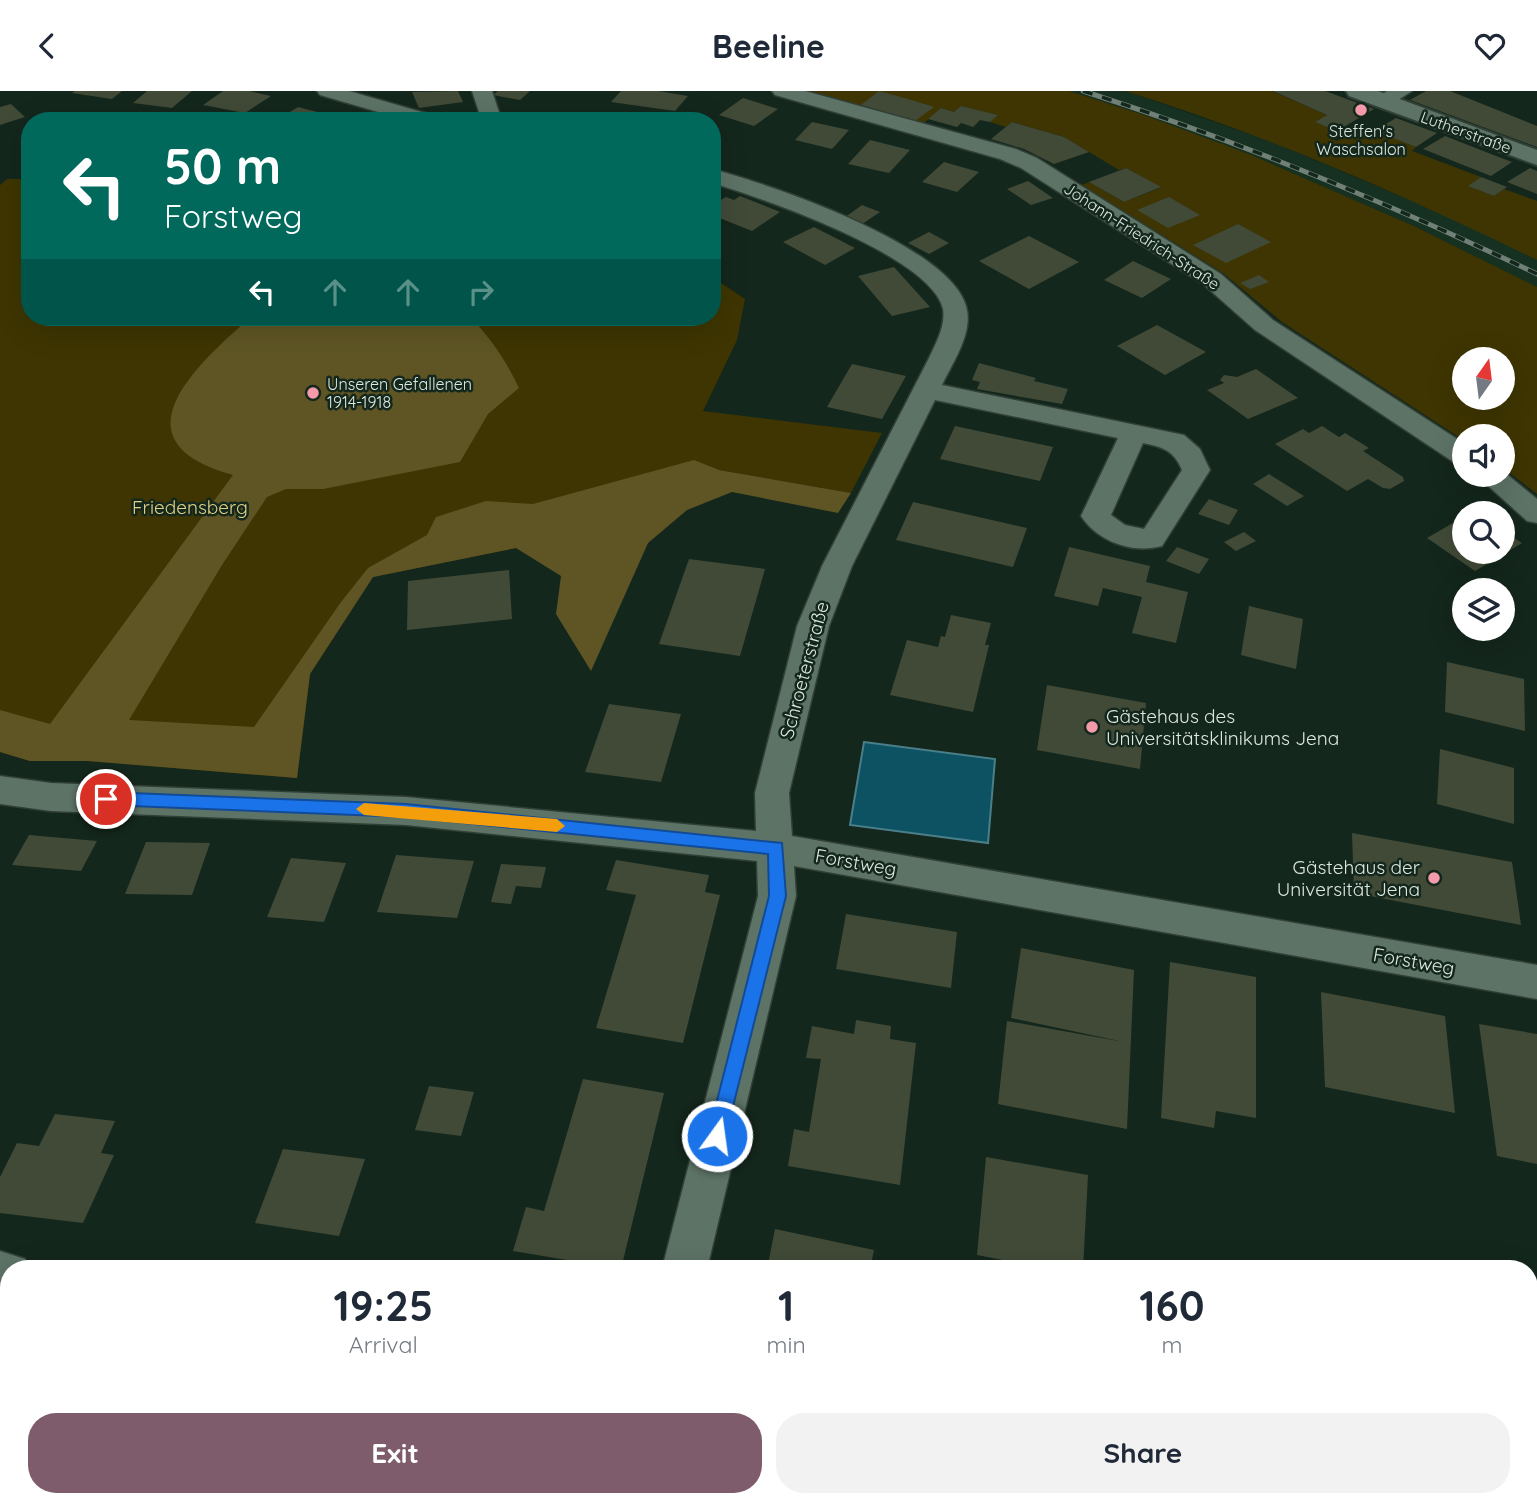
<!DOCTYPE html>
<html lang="en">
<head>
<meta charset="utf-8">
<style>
  :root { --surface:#fff; --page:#f2f2f3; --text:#1f2937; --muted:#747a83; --accent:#7e5c6b }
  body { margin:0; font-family:Quicksand,sans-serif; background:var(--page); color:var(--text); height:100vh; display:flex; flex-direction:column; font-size:26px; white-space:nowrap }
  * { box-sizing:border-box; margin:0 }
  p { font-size:23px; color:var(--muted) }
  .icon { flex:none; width:38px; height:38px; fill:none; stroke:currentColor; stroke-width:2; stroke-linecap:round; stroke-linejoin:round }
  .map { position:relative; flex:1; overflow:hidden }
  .details { position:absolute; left:0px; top:1169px; width:1538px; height:247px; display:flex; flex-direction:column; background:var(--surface); border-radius:28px 28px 0 0; box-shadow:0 7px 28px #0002 }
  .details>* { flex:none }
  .hud { position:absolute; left:21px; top:21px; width:700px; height:214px; border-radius:28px; box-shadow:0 7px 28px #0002; background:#00695c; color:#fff; overflow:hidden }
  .needle { width:46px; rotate:14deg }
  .tools { position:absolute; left:1452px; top:256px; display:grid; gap:14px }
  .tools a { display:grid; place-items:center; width:63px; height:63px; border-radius:50%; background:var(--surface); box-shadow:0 7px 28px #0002; font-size:35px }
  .pin { position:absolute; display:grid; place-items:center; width:60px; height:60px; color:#fff; margin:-30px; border:4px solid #fff; border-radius:50%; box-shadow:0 2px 7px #0007 }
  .me { position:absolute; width:77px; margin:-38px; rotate:14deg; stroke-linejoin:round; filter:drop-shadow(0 0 5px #0008) }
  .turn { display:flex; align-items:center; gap:24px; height:147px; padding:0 28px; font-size:32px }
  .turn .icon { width:91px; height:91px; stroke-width:2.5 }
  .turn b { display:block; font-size:49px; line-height:60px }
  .lanes { display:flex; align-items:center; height:66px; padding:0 28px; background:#0003; justify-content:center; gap:35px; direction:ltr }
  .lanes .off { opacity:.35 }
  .eta { display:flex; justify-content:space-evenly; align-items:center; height:119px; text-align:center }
  .eta b { font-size:42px; font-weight:800; line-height:49px }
  .cta { display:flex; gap:14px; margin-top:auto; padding:14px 28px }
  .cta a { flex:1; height:80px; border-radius:28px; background:var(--accent); color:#fff; font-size:28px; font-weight:800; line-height:80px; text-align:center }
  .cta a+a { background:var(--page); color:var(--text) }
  header { display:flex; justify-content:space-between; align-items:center; height:91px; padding:0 28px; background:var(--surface); font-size:32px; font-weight:800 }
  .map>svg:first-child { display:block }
  .built { fill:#163122 }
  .green { fill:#3e3502; fill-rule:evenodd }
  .forest { fill:#5f5524 }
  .water { fill:#0c5263; stroke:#4a7f89; stroke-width:2 }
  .building { fill:#414a37 }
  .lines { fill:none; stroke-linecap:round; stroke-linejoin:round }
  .minor-casing { stroke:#314037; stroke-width:3 }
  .tertiary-casing { stroke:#314037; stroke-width:4 }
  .minor { fill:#5d7366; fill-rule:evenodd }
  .tertiary { fill:#5d7366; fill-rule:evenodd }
  .rail-casing { stroke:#718077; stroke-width:5 }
  .rail { stroke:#14271c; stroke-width:3.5; stroke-dasharray:10; stroke-linecap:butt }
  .route { fill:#1a73e8; stroke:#114b97; stroke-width:2 }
  .slow { fill:#f59e0b }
  .poi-dot { fill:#f39aab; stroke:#14271c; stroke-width:2.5 }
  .labels { text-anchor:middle; stroke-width:5; stroke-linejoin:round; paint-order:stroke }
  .far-poi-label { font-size:16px; fill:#dce8e1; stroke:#14271c }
  .far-street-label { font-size:16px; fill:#dce8e1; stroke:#14271c }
  .park-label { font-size:19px; fill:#e1d183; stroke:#14271c }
  .street-label { font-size:19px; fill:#dce8e1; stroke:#14271c }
  .poi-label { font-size:19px; fill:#dce8e1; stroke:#14271c; text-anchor:start }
</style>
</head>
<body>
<header><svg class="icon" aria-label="back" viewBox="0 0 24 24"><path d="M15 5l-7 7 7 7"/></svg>Beeline<svg class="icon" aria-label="heart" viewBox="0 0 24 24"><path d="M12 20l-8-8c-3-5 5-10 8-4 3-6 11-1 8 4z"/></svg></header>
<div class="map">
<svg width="1537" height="1415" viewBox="0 0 1537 1415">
  <rect width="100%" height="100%" fill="#14271c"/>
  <path class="built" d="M1069,0H1125L1274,52L1443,123L1537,169V196L1416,136L1249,63L1144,24Z"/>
  <g class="green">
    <path d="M810,0H1069L1144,24L1249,63L1416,136L1537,196V403L1503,377V345H1465V350L1282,231L1223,182L1082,94L1089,91L1124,111L1160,97L1126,77L1119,79L1064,46L1012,31L1006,36L990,31L997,24L961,15L954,21L941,17L924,32ZM1465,268H1503V306H1465Z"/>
    <path d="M1125,0H1272L1327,24L1316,31L1337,40L1333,48L1337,50L1361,35L1416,56L1412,60L1481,86L1469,95L1494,105L1504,98L1537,110V169C1404,104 1267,44 1125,0Z"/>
    <path d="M7,88H30V226H712V186L745,208L737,249L703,320L882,342L851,402L719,379L516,457L373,486L310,583L297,687L88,670H30L0,661V94Z"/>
  </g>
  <path class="forest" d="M251,226H470C491,247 506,270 519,297L488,323L460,371L323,398H286L267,406L222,474L129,629L254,636L341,511L368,477L427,444L436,426L486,410L533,413L694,369L719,379L851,402L838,422L732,401L687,419L648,452L591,580L556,523L561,485L516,457L373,486L310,583L297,687L88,670H30L0,661V619L50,633L233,384C111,351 196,274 251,226Z"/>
  <path class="water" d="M864,651L995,668L988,752L850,734Z"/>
  <g class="building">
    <path d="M75,0H122L112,8L72,2Z"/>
    <path d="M147,0H192L172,17L133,12Z"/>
    <path d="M223,0H249L271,5L245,22L203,14Z"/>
    <path d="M458,0L463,11L419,17L412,1Z"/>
    <path d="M498,0H530L520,9L493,4Z"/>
    <path d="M621,0H658L688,5L675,20L611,11Z"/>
    <path d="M879,0L908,8L934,16L915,30L861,14Z"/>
    <path d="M1273,0H1325L1374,18L1337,40L1315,31L1327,24Z"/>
    <path d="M1426,0H1450L1537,35V56L1410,9Z"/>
    <path d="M743,7L778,18L754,35L719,24Z"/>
    <path d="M11,13L25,26L0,34V16Z"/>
    <path d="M961,15L998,24L990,31L980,29L973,36L961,32L957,36L928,28L941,17L954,21Z"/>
    <path d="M298,16L329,24L320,30H275Z"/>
    <path d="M533,22L579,24L577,30H530Z"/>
    <path d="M1396,27L1437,42L1416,56L1374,40Z"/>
    <path d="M812,31L849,39L832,58L795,49Z"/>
    <path d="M1012,31L1064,46L1089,61L1054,73L1024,58L991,48Z"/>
    <path d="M1445,45L1496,65L1512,71L1491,85L1423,58Z"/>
    <path d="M870,49L910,59L889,82L848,73Z"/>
    <path d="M944,71L979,81L957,101L922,91Z"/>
    <path d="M1126,77L1161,96L1124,111L1089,91Z"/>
    <path d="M1530,77L1537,80V103L1507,91Z"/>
    <path d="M1481,86L1507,96L1494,105L1468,95Z"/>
    <path d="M1028,90L1053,107L1031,114L1007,98Z"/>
    <path d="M740,105L780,121L752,140L712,124L719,118L712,114L726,106L734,109Z"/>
    <path d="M1169,106L1200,124L1168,137L1137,119Z"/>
    <path d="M862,114L880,121L862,133L844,127Z"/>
    <path d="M1238,133L1271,151L1226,172L1193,154Z"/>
    <path d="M814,136L855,157L825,174L783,151Z"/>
    <path d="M929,141L949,152L929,163L908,152Z"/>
    <path d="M1029,145L1079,171L1029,198L979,170Z"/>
    <path d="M1133,170L1171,188L1142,207L1104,189Z"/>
    <path d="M894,176L930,216L892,225L858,185Z"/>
    <path d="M1259,184L1269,191L1250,198L1240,192Z"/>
    <path d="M1157,234L1206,261L1165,284L1117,255Z"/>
    <path d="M979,272L1036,287L1034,290L1068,298L1062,313L977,298L980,291L972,289Z"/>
    <path d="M852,273L906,285L882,328L827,316Z"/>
    <path d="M1256,278L1298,307L1248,328L1207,299L1224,292L1220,289L1224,284L1237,286Z"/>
    <path d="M955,335L1053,356L1040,390L940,368Z"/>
    <path d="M1322,335L1339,346L1345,342L1369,357L1363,360L1403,386L1404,390L1390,398L1383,397L1368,388L1347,400L1275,353L1303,338L1309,342Z"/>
    <path d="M1269,383L1304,405L1287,415L1253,393Z"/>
    <path d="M1209,408L1238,419L1229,434L1198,423Z"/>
    <path d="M913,411L1027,437L1013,476L896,449Z"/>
    <path d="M1465,425V460H1503V440L1522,452L1475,480L1427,447Z"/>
    <path d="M1244,441L1256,450L1236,460L1224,451Z"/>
    <path d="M1069,456L1150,475L1146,491L1188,501L1176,552L1132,542L1142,506L1103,497L1098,515L1054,505Z"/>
    <path d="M1177,456L1209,468L1199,483L1166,470Z"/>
    <path d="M689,468L765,478L740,565L659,553Z"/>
    <path d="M509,479L512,528L407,539L408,490Z"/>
    <path d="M1249,515L1303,528L1296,578L1241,564Z"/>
    <path d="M951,524L991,532L985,554H989L973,621L890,604L907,549L938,556L941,545L945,546Z"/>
    <path d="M1447,571L1524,588L1525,640L1445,621Z"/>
    <path d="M1047,594L1146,612L1140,678L1037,659Z"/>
    <path d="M609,613L681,623L661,691L585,681Z"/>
    <path d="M1440,658L1514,677V733L1437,713Z"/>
    <path d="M1352,742L1512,771L1521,834L1354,802Z"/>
    <path d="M29,744L97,750L81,780L12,774Z"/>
    <path d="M146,751L210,752L192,804L125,803Z"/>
    <path d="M396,764L474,770L457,827L377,821Z"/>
    <path d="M291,767L346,772L324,831L267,826Z"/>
    <path d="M616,769L709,784L705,801L720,804L683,952L596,937L636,804L606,799Z"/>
    <path d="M501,773L546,776L541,797L516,795L511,813L491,811Z"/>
    <path d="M846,823L957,841L951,897L836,878Z"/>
    <path d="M1021,857L1134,879L1127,1038L998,1013L1007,930L1124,951L1011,927Z"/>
    <path d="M1170,871L1256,886V1027L1216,1020L1214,1037L1161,1027Z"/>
    <path d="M1321,901L1445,925L1455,1022L1325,996Z"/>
    <path d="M856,929L891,935L890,948L916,952L900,1094L788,1075L794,1038L809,1041L821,968L806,967L812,935L854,943Z"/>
    <path d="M1479,933L1537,943V1073L1497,1065Z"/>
    <path d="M583,988L664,1002L621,1178L513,1160L526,1116L544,1120Z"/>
    <path d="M429,995L474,1001L461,1045L415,1039Z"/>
    <path d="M55,1023L115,1030L101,1062L114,1064L83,1132L0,1122V1086L17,1052L39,1055Z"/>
    <path d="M283,1058L365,1068L339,1145L255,1132Z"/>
    <path d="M986,1066L1088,1084L1083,1178H1021L1013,1176V1171L977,1164Z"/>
    <path d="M775,1138L874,1159L870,1178H767Z"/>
    <path d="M0,1263L9,1264V1275L0,1293Z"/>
    <path d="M9,1386V1407H105L102,1415H19L0,1411Z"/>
    <path d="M468,1407H569L567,1415H465Z"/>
    <path d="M651,1407H960L959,1415H649Z"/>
  </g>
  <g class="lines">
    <defs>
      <g id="minor">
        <path d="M317,0H349L439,26L442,30H409L320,4Z"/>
        <path d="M472,0H492L502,30H482Z"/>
        <path d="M772,0H805L1016,58L1037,67L1221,183L1273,229L1465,353V375L1455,372L1255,239L1203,193L1021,77L1000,68L775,4Z"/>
        <path d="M1387,0H1412L1390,14H1376L1373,10Z"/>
        <path d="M712,78C770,93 956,156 967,219C972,244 952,273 942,294L1184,344L1200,358L1210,379L1162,455C1133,463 1098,451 1081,425L1118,347L935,309L852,475L829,535L789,702L792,745L1537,874V908L794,775L796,805L707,1178H662L758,805L757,770L406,734L51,720L0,713V685L51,692L406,706L756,740L755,702L797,535L822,475L928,269C935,254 946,235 943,218C931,165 762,107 712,92ZM1143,352C1162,356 1174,359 1182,379L1144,438L1125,434L1111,424Z"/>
        <path d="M1503,380L1537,408V432L1527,430L1475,383H1503Z"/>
        <path d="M0,1160L25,1168L29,1178H9V1206H0Z"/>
        <path d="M1354,1407H1442L1445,1415H1357Z"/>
      </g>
      <path id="tertiary" d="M1346,0H1378L1537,59V74L1349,5Z"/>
    </defs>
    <use href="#minor" class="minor-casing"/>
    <use href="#tertiary" class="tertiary-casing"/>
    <use href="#minor" class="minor"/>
    <use href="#tertiary" class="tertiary"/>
    <defs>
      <path id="rail" d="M1083,0C1239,50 1389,112 1537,183"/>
    </defs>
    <use href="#rail" class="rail-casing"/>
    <use href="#rail" class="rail"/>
  </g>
  <path class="route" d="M106,701L406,713L782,752L786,805L724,1051L717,1054L711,1051L708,1045L769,805L768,763L406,726L106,714L98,708Z"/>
  <path class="slow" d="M364,712L557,728L565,735L557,741L364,724L356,718Z"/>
  <g class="poi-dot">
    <circle cx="1361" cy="19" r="7"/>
    <circle cx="313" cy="302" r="7"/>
    <circle cx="1092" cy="636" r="7"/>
    <circle cx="1434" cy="787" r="7"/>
  </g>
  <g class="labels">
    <g class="far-poi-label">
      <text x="1361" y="46">Steffen's<tspan x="1361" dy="18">Waschsalon</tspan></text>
      <text x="327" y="299" text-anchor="start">Unseren Gefallenen<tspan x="327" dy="18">1914-1918</tspan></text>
    </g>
    <g class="far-street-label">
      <text transform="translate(1466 41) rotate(20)" y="6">Lutherstraße</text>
      <text transform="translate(1142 145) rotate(33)" y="6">Johann-Friedrich-Straße</text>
    </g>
    <g class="park-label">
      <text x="190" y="423">Friedensberg</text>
    </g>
    <g class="street-label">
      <text transform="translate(804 579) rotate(-75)" y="7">Schroeterstraße</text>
      <text transform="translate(856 771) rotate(10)" y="7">Forstweg</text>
      <text transform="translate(1414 870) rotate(10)" y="7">Forstweg</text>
    </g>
    <g class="poi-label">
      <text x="1106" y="632">Gästehaus des<tspan x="1106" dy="22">Universitätsklinikums Jena</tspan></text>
      <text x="1420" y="783" text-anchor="end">Gästehaus der<tspan x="1420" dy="22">Universität Jena</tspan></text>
    </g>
  </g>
</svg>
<div class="tools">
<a><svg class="needle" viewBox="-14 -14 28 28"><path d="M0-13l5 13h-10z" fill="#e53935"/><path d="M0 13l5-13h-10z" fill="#747a83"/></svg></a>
<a><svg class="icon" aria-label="sound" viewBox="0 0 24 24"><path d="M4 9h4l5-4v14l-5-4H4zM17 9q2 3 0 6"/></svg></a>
<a><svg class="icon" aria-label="search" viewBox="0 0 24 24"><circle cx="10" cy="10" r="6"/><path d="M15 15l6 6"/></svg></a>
<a><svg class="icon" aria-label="layers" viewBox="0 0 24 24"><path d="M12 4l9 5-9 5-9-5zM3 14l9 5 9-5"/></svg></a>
</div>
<div class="pin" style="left:106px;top:708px;background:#d93025"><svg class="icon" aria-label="arrive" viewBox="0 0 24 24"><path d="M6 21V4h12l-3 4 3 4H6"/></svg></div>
<svg class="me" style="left:717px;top:1045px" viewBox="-20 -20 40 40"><circle r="17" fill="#1a73e8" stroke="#fff" stroke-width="3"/><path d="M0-11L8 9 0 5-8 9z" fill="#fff"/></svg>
<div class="hud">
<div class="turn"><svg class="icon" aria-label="left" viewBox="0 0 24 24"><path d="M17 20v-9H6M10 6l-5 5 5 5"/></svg><div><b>50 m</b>Forstweg</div></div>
<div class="lanes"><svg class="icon" aria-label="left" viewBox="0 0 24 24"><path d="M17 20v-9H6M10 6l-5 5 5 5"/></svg><svg class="icon off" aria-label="ahead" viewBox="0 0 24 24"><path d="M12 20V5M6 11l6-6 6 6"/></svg><svg class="icon off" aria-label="ahead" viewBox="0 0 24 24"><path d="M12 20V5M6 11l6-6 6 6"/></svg><svg class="icon off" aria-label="right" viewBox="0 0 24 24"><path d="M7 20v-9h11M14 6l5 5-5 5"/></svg></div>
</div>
<section class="details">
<div class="eta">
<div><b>19:25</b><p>Arrival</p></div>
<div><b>1</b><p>min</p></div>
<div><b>160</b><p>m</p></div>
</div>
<div class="cta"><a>Exit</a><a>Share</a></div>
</section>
</div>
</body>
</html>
